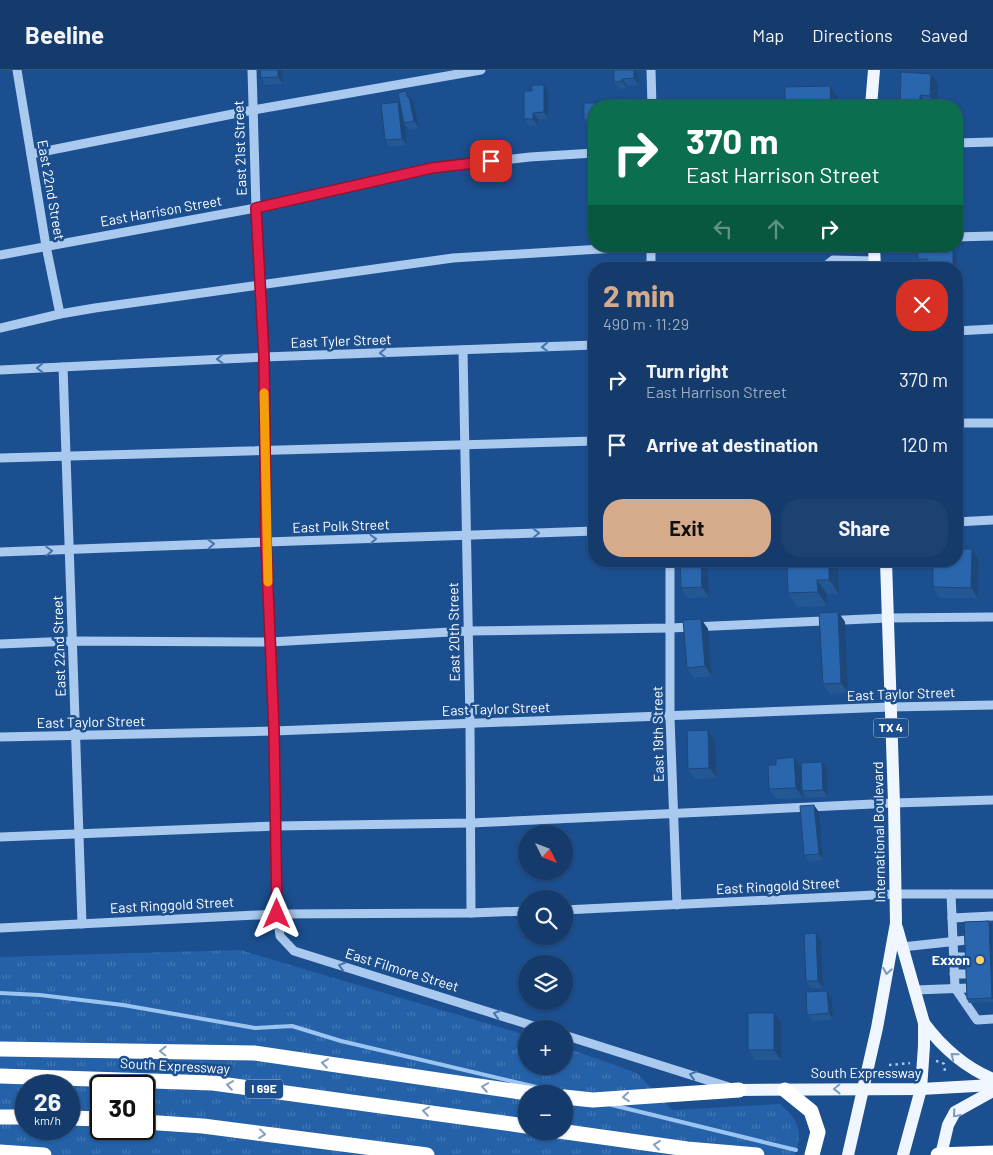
<!DOCTYPE html>
<html lang="en">
<head>
<meta charset="utf-8">
<style>
  :root { --surface:#143b6b; --page:#1d4271; --text:#f1f3f6; --muted:#9dadc1; --line:#33557e; --accent:#d6ab8b }
  body { margin:0; font-family:Barlow,sans-serif; background:var(--page); color:var(--text); height:100vh; display:flex; flex-direction:column; font-size:19px; white-space:nowrap }
  * { box-sizing:border-box; margin:0 }
  p { font-size:16px; color:var(--muted) }
  .icon { flex:none; width:28px; height:28px; fill:none; stroke:currentColor; stroke-width:2; stroke-linecap:round; stroke-linejoin:round }
  .map { position:relative; flex:1; overflow:hidden }
  .details { position:absolute; left:588px; top:192px; width:375px; height:305px; display:flex; flex-direction:column; background:var(--surface); border-radius:20px; box-shadow:0 1px 4px #0004,0 0 0 1px var(--line) }
  .details>* { flex:none }
  .guide { position:absolute; left:588px; top:30px; width:375px; height:152px; border-radius:20px; box-shadow:0 1px 4px #0004,0 0 0 1px var(--line); background:#0b6e4f; color:#fff; overflow:hidden }
  .needle { width:32px; rotate:132deg }
  .tools { position:absolute; left:518px; top:755px; display:grid; gap:10px }
  .tools a { display:grid; place-items:center; width:55px; height:55px; border-radius:50%; background:var(--surface); box-shadow:0 1px 4px #0004,0 0 0 1px var(--line); font-size:25px }
  .speed { position:absolute; left:15px; top:1005px; display:flex; gap:10px; font-size:25px; font-weight:700; text-align:center }
  .speed>* { display:grid; place-content:center; width:65px; height:65px; border-radius:50%; background:var(--surface); box-shadow:0 1px 4px #0004,0 0 0 1px var(--line); line-height:1 }
  .speed small { font-size:12px; font-weight:400 }
  .speed .limit { border:2px solid #111; border-radius:8px; background:#fff; color:#111 }
  .pin { position:absolute; display:grid; place-items:center; width:42px; height:42px; color:#fff; margin:-21px; border-radius:10px; box-shadow:0 2px 8px #0006 }
  .me { position:absolute; width:55px; margin:-28px; rotate:0deg; stroke-linejoin:round; filter:drop-shadow(0 0 4px #0008) }
  .turn { display:flex; align-items:center; gap:18px; height:105px; padding:0 15px; font-size:22px }
  .turn .icon { width:65px; height:65px; stroke-width:2.5 }
  .turn b { display:block; font-size:35px; line-height:42px }
  .lanes { display:flex; align-items:center; height:48px; padding:0 15px; background:#0003; justify-content:center; gap:25px; direction:ltr }
  .lanes .off { opacity:.35 }
  .round { display:grid; place-items:center; flex:none; width:52px; height:52px; border-radius:20px; background:var(--page) }
  .summary { display:flex; align-items:center; justify-content:space-between; height:85px; padding:0 15px }
  h1 { font-size:30px; font-weight:700; line-height:38px; color:var(--accent) }
  .action { display:flex; gap:10px; margin-top:auto; padding:10px 15px }
  .action a { flex:1; height:58px; border-radius:20px; background:var(--accent); color:#111; font-size:20px; font-weight:700; line-height:58px; text-align:center }
  .action a+a { background:var(--page); color:var(--text) }
  ul { padding:0; list-style:none }
  li { display:flex; align-items:center; gap:15px; height:65px; padding:0 15px }
  li div { flex:1 }
  li b { display:block; font-size:19px }
  li em { font-style:normal }
  header { display:flex; align-items:center; gap:30px; box-sizing:border-box; height:70px; padding:0 25px; background:var(--surface); border-bottom:1px solid var(--line) }
  header strong { font-size:24px }
  nav { display:flex; gap:28px; margin-inline-start:auto; font-size:18px }
  .map>svg:first-child { display:block }
  .grass { fill:url(#grass-tufts); fill-rule:evenodd }
  .lines { fill:none; stroke-linecap:round; stroke-linejoin:round }
  .stream { stroke:#9cc4f0; stroke-width:4 }
  .path { stroke:#a9c9ee; stroke-width:2.5; stroke-dasharray:2.5 4; stroke-linecap:butt }
  .minor { stroke:#a9c9ee; stroke-width:9 }
  .major { stroke:#f0f6ff; stroke-width:12 }
  .highway { stroke:#fff; stroke-width:15 }
  .highway-bridge { stroke:#fff; stroke-width:15 }
  .wall { fill:#245895 }
  .shaded-wall { fill:#1d4779 }
  .building { fill:#2a66ad; stroke:#1d4779 }
  .oneway { stroke:#4674ac }
  .oneway2 { stroke:#7b9ac1 }
  .oneway3 { stroke:#829ec1 }
  .route-casing { stroke:#92132f; stroke-width:12 }
  .route { stroke:#e11d48; stroke-width:9 }
  .slow { stroke:#f59e0b; stroke-width:9 }
  .poi-dot { fill:#ffd166; stroke:#1b4f8f; stroke-width:2 }
  .labels { text-anchor:middle; stroke-width:5; stroke-linejoin:round; paint-order:stroke }
  .shield { fill:#1b4f8f; stroke:#bbcadd; stroke-width:1 }
  .shield-label { font-size:12px; font-weight:bold; fill:#fff }
  .street-label { font-size:14px; fill:#fff; stroke:#1b4f8f }
  .poi-label { font-size:14px; font-weight:bold; fill:#fff; stroke:#1b4f8f; text-anchor:end }
</style>
</head>
<body>
<header>
<strong>Beeline</strong>
<nav><a>Map</a><a>Directions</a><a>Saved</a></nav>
</header>
<div class="map">
<svg width="993" height="1085" viewBox="0 0 993 1085">
  <defs>
    <pattern id="grass-tufts" width="24" height="20" patternUnits="userSpaceOnUse" patternTransform="scale(1.25)"><rect width="24" height="20" fill="#2461a8"/><path d="M3 7l-1-3M5 7V3M7 7l1-3M15 17l-1-3M17 17v-4M19 17l1-3" fill="none" stroke="#4579b5"/></pattern>
  </defs>
  <rect width="100%" height="100%" fill="#1b4f8f"/>
  <path class="grass" d="M240,880L526,965V996H564V977L637,1003L672,1040L780,1034C799,1051 803,1060 795,1085H0V887ZM26,1016H69V1059H26ZM101,1016H144V1059H101ZM526,1024H564V1061H526Z"/>
  <g class="lines">
    <g class="stream">
      <path d="M0,923L40,925L123,935L255,958L292,956L341,971L562,1023"/>
      <path d="M612,1035L796,1080"/>
    </g>
    <g class="path">
      <path d="M936,991L941,992L944,994L945,1001"/>
      <path d="M889,995L910,993"/>
    </g>
    <g class="minor">
      <path d="M17,0L46,176L60,244"/>
      <path d="M252,0L256,138L264,287L266,472L274,661L277,844L280,866L294,881L543,959"/>
      <path d="M651,0L652,36"/>
      <path d="M956,73L993,72"/>
      <path d="M31,84L253,40L481,0"/>
      <path d="M956,167L993,166"/>
      <path d="M651,176V199"/>
      <path d="M0,185L256,138L432,98L530,87L594,83"/>
      <path d="M822,199L833,190L874,191"/>
      <path d="M0,258L60,244L95,238L453,188L650,176"/>
      <path d="M956,261L993,259"/>
      <path d="M463,280L470,653L471,843"/>
      <path d="M63,297L82,854"/>
      <path d="M0,300L264,287L594,275"/>
      <path d="M956,353H993"/>
      <path d="M0,388L594,371"/>
      <path d="M956,452L993,450"/>
      <path d="M0,482L266,472L594,461"/>
      <path d="M670,491V647L677,835"/>
      <path d="M0,574L72,571L270,572L468,561L670,558L888,548L993,547"/>
      <path d="M0,667L274,661L890,637L993,635"/>
      <path d="M0,767L276,756L471,753L894,733L993,730"/>
      <path d="M951,824L955,918L977,950L993,949"/>
      <path d="M564,840L895,824H993"/>
      <path d="M952,848L993,846"/>
      <path d="M0,858L277,844L471,843L526,841"/>
      <path d="M902,877L967,870"/>
      <path d="M954,887H968"/>
      <path d="M954,904H968"/>
      <path d="M915,920L969,918"/>
      <path d="M564,965L729,1017"/>
    </g>
    <g class="major">
      <path d="M871,36L874,0"/>
      <path d="M874,176L875,199"/>
      <path d="M897,858L924,953V976L921,1019L903,1085"/>
      <path d="M924,953C942,977 964,997 993,1009"/>
      <path d="M739,1020L921,1019L993,1015"/>
      <path d="M848,1085L877,958L896,853L894,733L886,491"/>
      <path d="M941,1085L948,1055L955,1042L993,1021"/>
    </g>
    <g class="highway">
      <path d="M0,979L254,983L534,1024"/>
      <path d="M0,1006L213,1013L526,1056"/>
      <path d="M785,1020L811,1041L818,1062L812,1085"/>
      <path d="M564,1027L593,1030L739,1020"/>
      <path d="M0,1047H26"/>
      <path d="M69,1048L101,1049"/>
      <path d="M144,1052L203,1056L427,1085"/>
      <path d="M559,1061L687,1079L757,1085"/>
      <path d="M0,1082L44,1085"/>
    </g>
    <path class="highway-bridge" d="M938,1085L993,1083"/>
  </g>
  <g class="wall">
    <path d="M282,0L283,14L265,15L261,8Z"/>
    <path d="M614,0L638,6L639,15L627,16V18L619,19L614,12Z"/>
    <path d="M938,14L937,36H900Z"/>
    <path d="M406,21L414,33L419,58L409,60L405,55L407,75L390,77L385,70Z"/>
    <path d="M548,22V49H538V56H529L524,49Z"/>
    <path d="M598,32H602L605,36H594V56H588L584,50V33H598Z"/>
    <path d="M957,186L958,208H956V199L923,196L918,189Z"/>
    <path d="M979,490L978,528H940L933,517Z"/>
    <path d="M708,491L709,527L688,528L681,518Z"/>
    <path d="M838,491L839,524H827V536L797,537L788,523Z"/>
    <path d="M838,542L845,552L848,623L830,624L823,614Z"/>
    <path d="M701,549L708,559L712,606L694,608L687,598Z"/>
    <path d="M708,660L715,671L717,708L695,709L688,699Z"/>
    <path d="M822,692L827,699L828,727L807,728L803,722V728L776,729L769,719L801,697Z"/>
    <path d="M819,742L823,790L809,792L804,785Z"/>
    <path d="M989,851L992,855L993,932L969,933L967,929Z"/>
    <path d="M816,863L821,870L823,918H811L806,911Z"/>
    <path d="M832,928L833,950L812,951L807,945Z"/>
    <path d="M781,953V990H755L748,980Z"/>
  </g>
  <g class="shaded-wall">
    <path d="M278,0H282L283,14L278,7Z"/>
    <path d="M634,0L638,6L639,15L634,8Z"/>
    <path d="M931,4L938,14L937,36L930,26Z"/>
    <path d="M622,9L627,16V18L622,11Z"/>
    <path d="M544,15L548,22V49L544,42Z"/>
    <path d="M830,16L838,27V36H831Z"/>
    <path d="M406,21L414,33L419,58L414,51Z"/>
    <path d="M920,25L927,35V36H920Z"/>
    <path d="M630,28L635,35L630,34Z"/>
    <path d="M398,32L403,39L404,53L405,55L407,75L402,69Z"/>
    <path d="M533,43L538,49V56L533,49Z"/>
    <path d="M953,179L957,186L958,208L956,205V199H953Z"/>
    <path d="M956,360L957,361V393L956,391Z"/>
    <path d="M972,479L979,490L978,528L971,518Z"/>
    <path d="M701,491H708L709,527L702,517Z"/>
    <path d="M829,491H838L839,524L829,510Z"/>
    <path d="M817,510L827,524V536L818,522Z"/>
    <path d="M838,542L845,552L848,623L841,613Z"/>
    <path d="M701,549L708,559L712,606L705,596Z"/>
    <path d="M708,660L715,671L717,708L709,698Z"/>
    <path d="M794,687L801,698L803,728L796,718Z"/>
    <path d="M822,692L827,699L828,727L823,720Z"/>
    <path d="M814,735L819,742L823,790L819,784Z"/>
    <path d="M989,851L992,855L993,930L992,928Z"/>
    <path d="M816,863L821,870L823,918L818,911Z"/>
    <path d="M827,921L832,928L833,950L829,943Z"/>
    <path d="M774,943L781,953V990L774,980Z"/>
  </g>
  <g class="building">
    <path d="M260,0H278V7L261,8Z"/>
    <path d="M614,0H634V8L622,9V11L614,12Z"/>
    <path d="M901,2L931,4L930,26L920,25V36H900Z"/>
    <path d="M532,15H544V42L533,43V49H524V21H532Z"/>
    <path d="M830,16L831,36H785V17Z"/>
    <path d="M406,21L407,27H409L414,51L404,53L398,23Z"/>
    <path d="M621,28H630V34H636L635,36H621Z"/>
    <path d="M398,32L402,69L385,70L381,34Z"/>
    <path d="M598,32H602V36H594V50H584V33H598Z"/>
    <path d="M953,179V199H927V189H918V181Z"/>
    <path d="M956,479H972L971,518L933,517V491H956Z"/>
    <path d="M680,491H701L702,517L681,518Z"/>
    <path d="M787,491H829V510H817L818,522L788,523Z"/>
    <path d="M838,542L841,613L823,614L819,543Z"/>
    <path d="M701,549L705,596L687,598L683,550Z"/>
    <path d="M708,660L709,698L688,699L687,661Z"/>
    <path d="M794,687L796,718L769,719L768,695H776V689Z"/>
    <path d="M822,692L823,720L802,721L801,693Z"/>
    <path d="M814,735L819,784L804,785L800,736Z"/>
    <path d="M989,851L992,928L967,929L964,852Z"/>
    <path d="M816,863L818,911H806L804,864Z"/>
    <path d="M827,921L829,943L807,945L806,922Z"/>
    <rect x="748" y="943" width="26" height="37"/>
  </g>
  <defs><path id="oneway-chevron" d="M-2-3.5L2.5 0L-2 3.5" fill="none" stroke-width="1.6" stroke-linecap="round" stroke-linejoin="round" transform="scale(1.25)"/></defs>
  <g class="oneway">
    <use href="#oneway-chevron" transform="translate(545 277) rotate(178)"/>
    <use href="#oneway-chevron" transform="translate(383 283) rotate(178)"/>
    <use href="#oneway-chevron" transform="translate(220 289) rotate(177)"/>
    <use href="#oneway-chevron" transform="translate(40 298) rotate(178)"/>
    <use href="#oneway-chevron" transform="translate(536 463) rotate(-2)"/>
    <use href="#oneway-chevron" transform="translate(373 469) rotate(-2)"/>
    <use href="#oneway-chevron" transform="translate(211 474) rotate(-3)"/>
    <use href="#oneway-chevron" transform="translate(49 481) rotate(-2)"/>
    <use href="#oneway-chevron" transform="translate(342 896) rotate(-163)"/>
    <use href="#oneway-chevron" transform="translate(497 944) rotate(-163)"/>
    <use href="#oneway-chevron" transform="translate(693 1005) rotate(-163)"/>
  </g>
  <g class="oneway2">
    <use href="#oneway-chevron" transform="translate(887 901) rotate(100)"/>
    <use href="#oneway-chevron" transform="translate(954 986) rotate(-141)"/>
    <use href="#oneway-chevron" transform="translate(837 1019) rotate(179)"/>
    <use href="#oneway-chevron" transform="translate(956 1044) rotate(131)"/>
  </g>
  <g class="oneway3">
    <use href="#oneway-chevron" transform="translate(163 981) rotate(-179)"/>
    <use href="#oneway-chevron" transform="translate(325 993) rotate(-172)"/>
    <use href="#oneway-chevron" transform="translate(230 1015) rotate(-172)"/>
    <use href="#oneway-chevron" transform="translate(485 1017) rotate(-171)"/>
    <use href="#oneway-chevron" transform="translate(626 1027) rotate(176)"/>
    <use href="#oneway-chevron" transform="translate(426 1041) rotate(-172)"/>
    <use href="#oneway-chevron" transform="translate(262 1064) rotate(7)"/>
    <use href="#oneway-chevron" transform="translate(657 1075) rotate(-173)"/>
  </g>
  <g class="lines">
    <defs>
      <path id="route" d="M277,844L274,661L266,472L264,287L256,138L432,98L491,91"/>
    </defs>
    <use href="#route" class="route-casing"/>
    <use href="#route" class="route"/>
    <path class="slow" d="M264,323L268,512"/>
  </g>
  <circle class="poi-dot" cx="980" cy="890" r="5"/>
  <g class="labels">
    <g class="shield">
      <rect x="873.5" y="648.5" width="35" height="19" rx="4"/>
      <rect x="245" y="1009.5" width="38" height="19" rx="4"/>
    </g>
    <g class="shield-label">
      <text x="891" y="662">TX 4</text>
      <text x="264" y="1023">I 69E</text>
    </g>
    <g class="street-label">
      <text transform="translate(240 78) rotate(-92)" y="5">East 21st Street</text>
      <text transform="translate(51 120) rotate(80)" y="5">East 22nd Street</text>
      <text transform="translate(161 141) rotate(-10)" y="5">East Harrison Street</text>
      <text transform="translate(341 271) rotate(-2)" y="5">East Tyler Street</text>
      <text transform="translate(341 456) rotate(-2)" y="5">East Polk Street</text>
      <text transform="translate(454 562) rotate(-91)" y="5">East 20th Street</text>
      <text transform="translate(59 576) rotate(-92)" y="5">East 22nd Street</text>
      <text transform="translate(901 624) rotate(-2)" y="5">East Taylor Street</text>
      <text transform="translate(496 639) rotate(-2)" y="5">East Taylor Street</text>
      <text transform="translate(91 652) rotate(-1)" y="5">East Taylor Street</text>
      <text transform="translate(658 664) rotate(-91)" y="5">East 19th Street</text>
      <text transform="translate(879 762) rotate(-91)" y="5">International Boulevard</text>
      <text transform="translate(778 816) rotate(-3)" y="5">East Ringgold Street</text>
      <text transform="translate(172 835) rotate(-3)" y="5">East Ringgold Street</text>
      <text transform="translate(402 900) rotate(17)" y="5">East Filmore Street</text>
      <text transform="translate(175 996) rotate(3)" y="5">South Expressway</text>
      <text x="866" y="1008">South Expressway</text>
    </g>
    <g class="poi-label">
      <text x="970" y="895">Exxon</text>
    </g>
  </g>
</svg>
<div class="tools">
<a><svg class="needle" viewBox="-14 -14 28 28"><path d="M0-13l5 13h-10z" fill="#e53935"/><path d="M0 13l5-13h-10z" fill="#9dadc1"/></svg></a>
<a><svg class="icon" aria-label="search" viewBox="0 0 24 24"><circle cx="10" cy="10" r="6"/><path d="M15 15l6 6"/></svg></a>
<a><svg class="icon" aria-label="layers" viewBox="0 0 24 24"><path d="M12 4l9 5-9 5-9-5zM3 14l9 5 9-5"/></svg></a>
<a>+</a>
<a>−</a>
</div>
<div class="speed"><div>26<small>km/h</small></div><div class="limit">30</div></div>
<div class="pin" style="left:491px;top:91px;background:#d93025"><svg class="icon" aria-label="arrive" viewBox="0 0 24 24"><path d="M6 21V4h12l-3 4 3 4H6"/></svg></div>
<svg class="me" style="left:277px;top:844px" viewBox="-20 -20 40 40"><path d="M0-17L14 15 0 8-14 15z" fill="#e11d48" stroke="#fff" stroke-width="4"/></svg>
<div class="guide">
<div class="turn"><svg class="icon" aria-label="right" viewBox="0 0 24 24"><path d="M7 20v-9h11M14 6l5 5-5 5"/></svg><div><b>370 m</b>East Harrison Street</div></div>
<div class="lanes"><svg class="icon off" aria-label="left" viewBox="0 0 24 24"><path d="M17 20v-9H6M10 6l-5 5 5 5"/></svg><svg class="icon off" aria-label="ahead" viewBox="0 0 24 24"><path d="M12 20V5M6 11l6-6 6 6"/></svg><svg class="icon" aria-label="right" viewBox="0 0 24 24"><path d="M7 20v-9h11M14 6l5 5-5 5"/></svg></div>
</div>
<section class="details">
<div class="summary"><div><h1>2 min</h1><p>490 m · 11:29</p></div><a class="round" style="background:#d93025;color:#fff"><svg class="icon" aria-label="close" viewBox="0 0 24 24"><path d="M6 6l12 12M18 6L6 18"/></svg></a></div>
<ul>
<li><svg class="icon" aria-label="right" viewBox="0 0 24 24"><path d="M7 20v-9h11M14 6l5 5-5 5"/></svg><div><b>Turn right</b><p>East Harrison Street</p></div><em>370 m</em></li>
<li><svg class="icon" aria-label="arrive" viewBox="0 0 24 24"><path d="M6 21V4h12l-3 4 3 4H6"/></svg><div><b>Arrive at destination</b></div><em>120 m</em></li>
</ul>
<div class="action"><a>Exit</a><a>Share</a></div>
</section>
</div>
</body>
</html>
